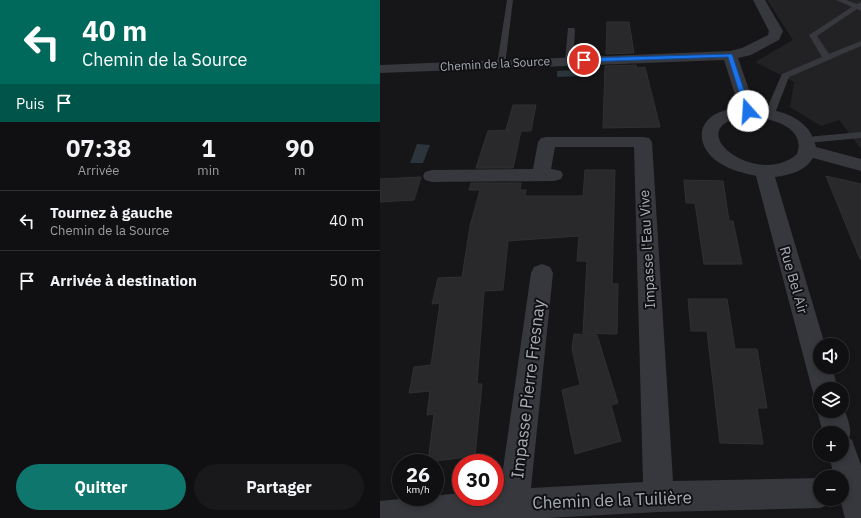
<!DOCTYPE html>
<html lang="fr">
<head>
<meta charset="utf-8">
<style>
  :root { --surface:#101012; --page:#19191b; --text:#f1f3f6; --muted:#9c9d9f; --line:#303032; --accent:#0f766e }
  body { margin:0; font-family:"IBM Plex Sans",sans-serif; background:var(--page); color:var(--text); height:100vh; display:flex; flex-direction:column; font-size:15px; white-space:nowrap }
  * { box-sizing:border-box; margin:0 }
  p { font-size:13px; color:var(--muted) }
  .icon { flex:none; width:22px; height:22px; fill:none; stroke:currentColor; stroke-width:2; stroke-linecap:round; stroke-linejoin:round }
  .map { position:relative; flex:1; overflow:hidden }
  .details { display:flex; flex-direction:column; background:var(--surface); width:380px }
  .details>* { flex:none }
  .guide { background:#00695c; color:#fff; overflow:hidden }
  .buttons { position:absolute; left:433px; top:338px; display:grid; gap:8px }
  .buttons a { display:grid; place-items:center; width:36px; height:36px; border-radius:50%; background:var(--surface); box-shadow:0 2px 6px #0003,0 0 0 1px var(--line); font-size:20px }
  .speed { position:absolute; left:12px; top:454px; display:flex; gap:8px; font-size:20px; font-weight:700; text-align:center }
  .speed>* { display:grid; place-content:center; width:52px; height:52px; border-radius:50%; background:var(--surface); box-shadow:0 2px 6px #0003,0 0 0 1px var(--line); line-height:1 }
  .speed small { font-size:10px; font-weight:400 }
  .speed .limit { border:6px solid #d22; background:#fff; color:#111 }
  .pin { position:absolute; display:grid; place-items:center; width:34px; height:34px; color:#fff; margin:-17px; border:2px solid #fff; border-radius:50%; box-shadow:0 1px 4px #0007 }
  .me { position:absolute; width:44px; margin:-22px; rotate:341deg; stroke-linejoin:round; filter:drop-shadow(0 0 3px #0008) }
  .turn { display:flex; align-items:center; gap:14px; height:84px; padding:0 16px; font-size:18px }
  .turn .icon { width:52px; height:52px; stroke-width:2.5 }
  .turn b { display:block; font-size:28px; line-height:34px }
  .then { display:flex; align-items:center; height:38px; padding:0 16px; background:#0003; gap:8px; font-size:15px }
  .eta { display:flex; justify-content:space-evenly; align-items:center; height:68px; text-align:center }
  .eta b { font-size:24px; font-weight:800; line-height:28px }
  .action { display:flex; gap:8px; margin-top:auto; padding:8px 16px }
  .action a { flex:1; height:46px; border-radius:24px; background:var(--accent); color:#fff; font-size:16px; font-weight:800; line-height:46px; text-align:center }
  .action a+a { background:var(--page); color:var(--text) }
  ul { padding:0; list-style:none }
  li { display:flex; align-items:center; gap:12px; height:60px; padding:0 16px; border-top:1px solid var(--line) }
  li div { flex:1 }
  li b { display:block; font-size:15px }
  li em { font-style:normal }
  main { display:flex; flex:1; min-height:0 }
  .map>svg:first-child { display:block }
  .built { fill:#222225 }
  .water { fill:#2c353c }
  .building { fill:#29292c; stroke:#303034 }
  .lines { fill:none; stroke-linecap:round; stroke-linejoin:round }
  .service { fill:#37383d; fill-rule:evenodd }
  .minor { fill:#37383d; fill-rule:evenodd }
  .route { fill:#1a73e8; stroke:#114b97 }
  .labels { text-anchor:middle; stroke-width:4; stroke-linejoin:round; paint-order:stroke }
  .far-street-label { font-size:12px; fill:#a8adb8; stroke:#111113 }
  .street-label { font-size:14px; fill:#a8adb8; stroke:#111113 }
  .near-street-label { font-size:17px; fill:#a8adb8; stroke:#111113 }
</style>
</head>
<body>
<main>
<section class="details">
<div class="guide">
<div class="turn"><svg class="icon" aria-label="left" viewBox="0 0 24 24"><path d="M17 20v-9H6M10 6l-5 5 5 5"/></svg><div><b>40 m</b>Chemin de la Source</div></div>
<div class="then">Puis<svg class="icon" aria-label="arrive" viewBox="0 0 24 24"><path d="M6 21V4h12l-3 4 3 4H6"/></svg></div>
</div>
<div class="eta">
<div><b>07:38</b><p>Arrivée</p></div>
<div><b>1</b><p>min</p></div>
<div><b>90</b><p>m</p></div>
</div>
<ul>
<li><svg class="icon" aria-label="left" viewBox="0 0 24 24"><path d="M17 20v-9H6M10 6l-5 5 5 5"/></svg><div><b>Tournez à gauche</b><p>Chemin de la Source</p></div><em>40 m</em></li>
<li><svg class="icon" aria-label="arrive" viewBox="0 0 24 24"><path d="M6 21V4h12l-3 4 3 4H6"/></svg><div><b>Arrivée à destination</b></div><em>50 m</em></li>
</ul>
<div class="action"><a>Quitter</a><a>Partager</a></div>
</section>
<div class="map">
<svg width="481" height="518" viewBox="0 0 481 518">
  <rect width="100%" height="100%" fill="#161618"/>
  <path class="built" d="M387,0H481V149L459,120L441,126L410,107L414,82L375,62L413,40Z"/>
  <g class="water">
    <path d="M196,68H202V76L177,77V71L196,70Z"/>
    <path d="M37,144L50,145L43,163H30Z"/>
  </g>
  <g class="building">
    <path d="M227,22H249L254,53L226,54Z"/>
    <path d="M256,65L257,68L265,67L280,127L223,128L225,66Z"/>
    <path d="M133,105H156L151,131H141L133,168H96L108,131L130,130H126Z"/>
    <path d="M205,170H235L232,284H238L237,334L203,333L207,261H197L199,236L128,241L123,290L104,291L97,384H102L95,456L48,462L54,414L47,415L50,391L29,393L34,367L51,365L60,303L52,304L58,278L82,277L90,226L100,190H89L91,183H141L140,190H146L145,196H203Z"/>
    <path d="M446,176L481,184V259H480Z"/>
    <path d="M41,177L34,200L0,202V179Z"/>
    <path d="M304,180L343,181L349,221H353L362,264H324L315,203H306Z"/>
    <path d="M308,299H347L355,349H377L387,408H377L383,444L340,443L327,331H311Z"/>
    <path d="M194,334L217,335L238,403L231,405L241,441L195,454L182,390L200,385L192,349Z"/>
  </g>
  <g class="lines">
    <g class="service">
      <path d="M127,0H133L125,65L121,67L117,65Z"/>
      <path d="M456,0H466L477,4L481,2V11L477,9L437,36L449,54L481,41V46L409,77L395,113L390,116L387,115L385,113L402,74L442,57L429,35L472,7Z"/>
      <path d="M188,28H194L195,30L193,61L189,63L185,61Z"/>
      <path d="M481,132V138L427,143L422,140L427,137Z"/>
    </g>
    <g class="minor">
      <path d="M373,0H385L403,31L399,40L371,55L358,58L375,107C402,110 430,118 436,147L481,159V171L433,158C425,171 410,175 395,177L445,345H440V367H452L458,389H440V400L435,398L432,389L376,176C363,173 350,170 338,162C322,151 314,130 332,116C340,111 350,109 359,107L344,60L0,73V65L350,51L362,48L388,35L389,31ZM368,116C388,118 427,126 417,154C377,190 294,126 368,116Z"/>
      <path d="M167,137H263L269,138L272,142L293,481L440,478V499H453L451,504L440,508L279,512L167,518H0V501L81,493V497H115V490H120L151,273L154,267L162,264L170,267L173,273L151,488L263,482L254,147H175L171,169L181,171L183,175L181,179L174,181L52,182L45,180L43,176L45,172L52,170L153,169L158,142L161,138Z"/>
      <path d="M440,404V411H462V404C466,414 473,429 469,438L472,440L481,465V518H465L460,499H462V477H454L449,455H462V433H443L437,411Z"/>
    </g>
  </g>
  <path class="route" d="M352,54L371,111L370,112L365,111L348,57L204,62L201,60L204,58Z"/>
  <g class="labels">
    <g class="far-street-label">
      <text transform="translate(115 64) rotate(-3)" y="4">Chemin de la Source</text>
    </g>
    <g class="street-label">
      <text transform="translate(267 249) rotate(-93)" y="5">Impasse l'Eau Vive</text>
      <text transform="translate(414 280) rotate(74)" y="5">Rue Bel Air</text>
    </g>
    <g class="near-street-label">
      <text transform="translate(148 389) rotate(-83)" y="6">Impasse Pierre Fresnay</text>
      <text transform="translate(232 500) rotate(-2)" y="6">Chemin de la Tuilière</text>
    </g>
  </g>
</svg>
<div class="buttons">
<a><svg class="icon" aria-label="sound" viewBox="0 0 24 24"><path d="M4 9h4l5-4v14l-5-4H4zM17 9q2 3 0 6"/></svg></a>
<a><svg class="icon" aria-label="layers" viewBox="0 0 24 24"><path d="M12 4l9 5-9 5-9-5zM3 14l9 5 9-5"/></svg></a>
<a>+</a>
<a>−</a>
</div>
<div class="speed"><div>26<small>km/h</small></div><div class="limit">30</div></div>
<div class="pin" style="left:204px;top:60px;background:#d93025"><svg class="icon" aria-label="arrive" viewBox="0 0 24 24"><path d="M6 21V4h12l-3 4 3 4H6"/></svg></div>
<svg class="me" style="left:368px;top:111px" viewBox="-20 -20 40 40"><circle r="19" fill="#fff"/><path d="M0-13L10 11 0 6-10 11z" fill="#1a73e8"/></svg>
</div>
</main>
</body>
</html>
